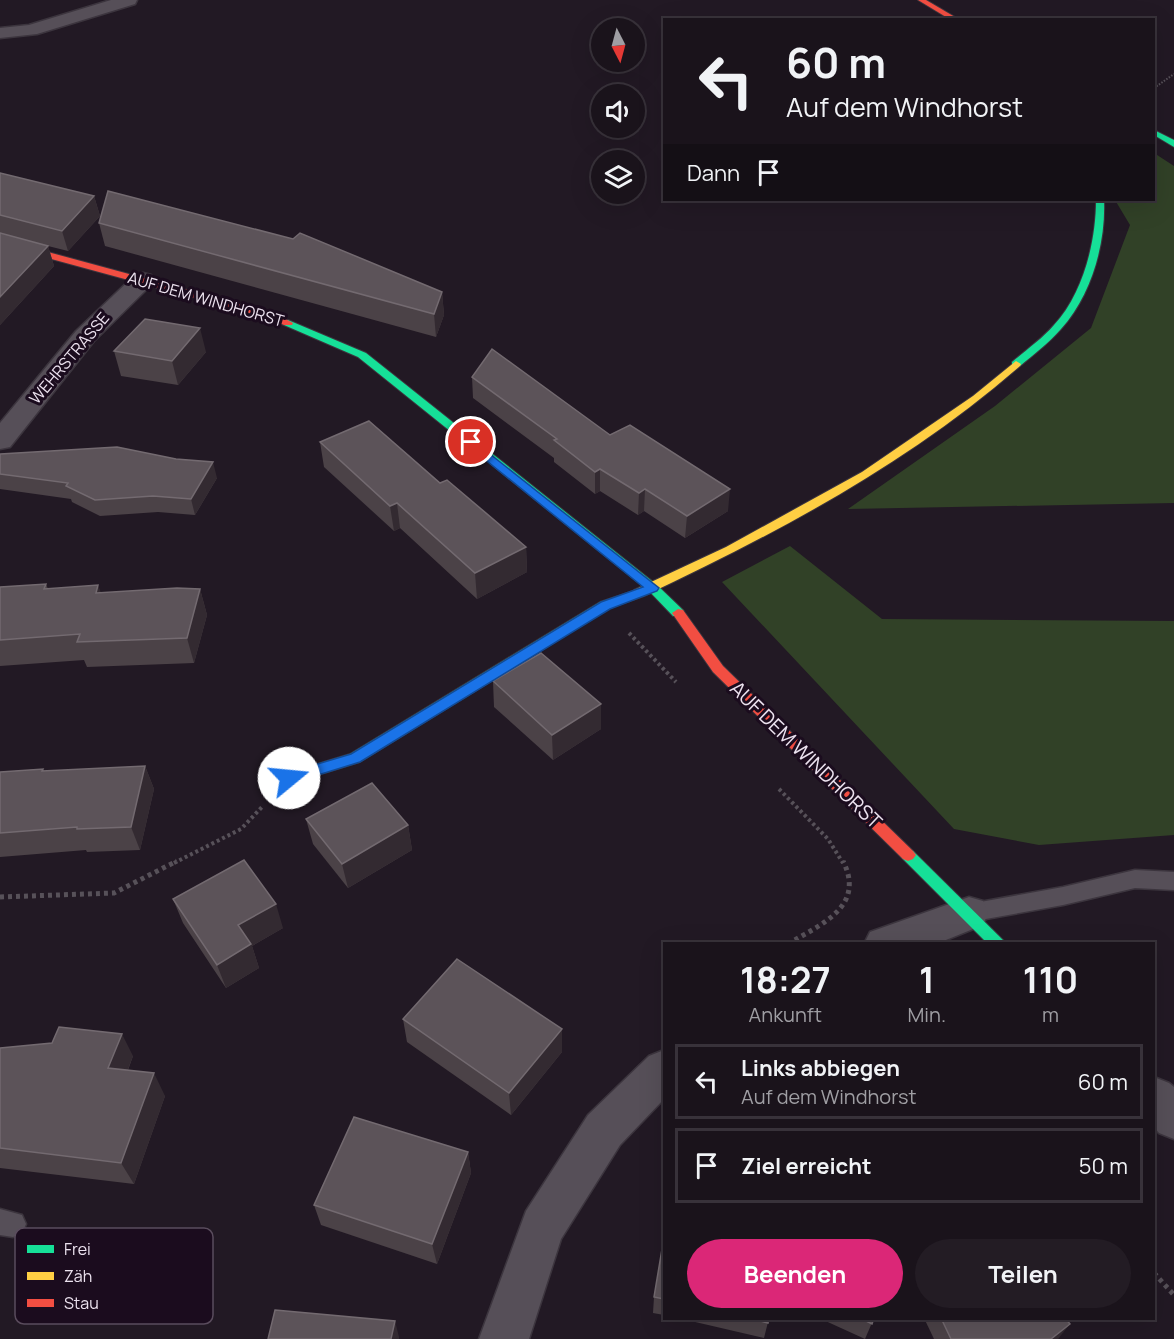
<!DOCTYPE html>
<html lang="de">
<head>
<meta charset="utf-8">
<style>
  :root { --surface:#1a131b; --page:#231c24; --text:#f1f3f6; --muted:#9f9ea3; --line:#38323a; --accent:#db2777 }
  body { margin:0; font-family:Manrope,sans-serif; background:var(--page); color:var(--text); height:100vh; display:flex; flex-direction:column; font-size:22px; white-space:nowrap }
  * { box-sizing:border-box; margin:0 }
  p { font-size:20px; color:var(--muted) }
  .icon { flex:none; width:33px; height:33px; fill:none; stroke:currentColor; stroke-width:2; stroke-linecap:round; stroke-linejoin:round }
  .map { position:relative; flex:1; overflow:hidden }
  .side { position:absolute; left:663px; top:942px; width:492px; height:378px; display:flex; flex-direction:column; background:var(--surface); border-radius:0px; box-shadow:0 6px 24px #0002,0 0 0 2px var(--line) }
  .side>* { flex:none }
  .banner { position:absolute; left:663px; top:18px; width:492px; height:183px; border-radius:0px; box-shadow:0 6px 24px #0002,0 0 0 2px var(--line); background:#1a131b; color:var(--text); overflow:hidden }
  .needle { width:39px; rotate:174deg }
  .tools { position:absolute; left:591px; top:18px; display:grid; gap:12px }
  .tools a { display:grid; place-items:center; width:54px; height:54px; border-radius:50%; background:var(--surface); box-shadow:0 6px 24px #0002,0 0 0 2px var(--line); font-size:30px }
  .pin { position:absolute; display:grid; place-items:center; width:51px; height:51px; color:#fff; margin:-26px; border:3px solid #fff; border-radius:50%; box-shadow:0 2px 6px #0007 }
  .me { position:absolute; width:66px; margin:-33px; rotate:73deg; stroke-linejoin:round; filter:drop-shadow(0 0 4px #0008) }
  .turn { display:flex; align-items:center; gap:21px; height:126px; padding:0 24px; font-size:27px }
  .turn .icon { width:78px; height:78px; stroke-width:2.5 }
  .turn b { display:block; font-size:42px; line-height:51px }
  .then { display:flex; align-items:center; height:57px; padding:0 24px; background:#0003; gap:12px; font-size:22px }
  .eta { display:flex; justify-content:space-evenly; align-items:center; height:102px; text-align:center }
  .eta b { font-size:36px; font-weight:700; line-height:42px }
  .action { display:flex; gap:12px; margin-top:auto; padding:12px 24px }
  .action a { flex:1; height:69px; border-radius:36px; background:var(--accent); color:#fff; font-size:24px; font-weight:700; line-height:69px; text-align:center }
  .action a+a { background:var(--page); color:var(--text) }
  ul { padding:0; list-style:none }
  li { display:flex; align-items:center; gap:18px; height:75px; margin:0 12px 9px; padding:0 12px; border:3px solid var(--line); border-radius:0px }
  li div { flex:1 }
  li b { display:block; font-size:22px }
  li em { font-style:normal }
  .map>svg:first-child { display:block }
  .green { fill:#314127 }
  .lines { fill:none; stroke-linecap:round; stroke-linejoin:round }
  .lane-casing { stroke:#3c353e; stroke-width:3 }
  .street-casing { stroke:#3c353e; stroke-width:3 }
  .fast-casing { stroke:#3c353e; stroke-width:2 }
  .slow-casing { stroke:#3c353e; stroke-width:2 }
  .jam-casing { stroke:#3c353e; stroke-width:2 }
  .path-far2 { stroke:#575159; stroke-width:2; stroke-dasharray:1.5 1.5; stroke-linecap:butt }
  .path-far1 { stroke:#575159; stroke-width:4; stroke-dasharray:3 3; stroke-linecap:butt }
  .path { stroke:#575159; stroke-width:5; stroke-dasharray:4 4; stroke-linecap:butt }
  .lane { fill:#564f58; fill-rule:evenodd }
  .street { fill:#564f58; fill-rule:evenodd }
  .fast { fill:#16e098; fill-rule:evenodd }
  .slow { fill:#ffcf43; fill-rule:evenodd }
  .jam { fill:#f24e42; fill-rule:evenodd }
  .wall { fill:#4b4247 }
  .shaded-wall { fill:#332a31 }
  .building { fill:#5c5359; stroke:#736a70; stroke-width:1.5 }
  .route { fill:#1a73e8; stroke:#114b97; stroke-width:1.5 }
  .labels { text-anchor:middle; stroke-width:6; stroke-linejoin:round; paint-order:stroke }
  .far-street-label { font-size:16px; fill:#ece2ef; stroke:#1b0c1e }
  .street-label { font-size:20px; fill:#ece2ef; stroke:#1b0c1e }
  .key { fill:#1b0c1e; stroke:#5a4c5d; stroke-width:1.5 }
  .key-label { font-size:16px; fill:#ece2ef }
</style>
</head>
<body>
<div class="map">
<svg width="1174" height="1339" viewBox="0 0 1174 1339">
  <rect width="100%" height="100%" fill="#221924"/>
  <g class="green">
    <path d="M1154,153L1174,166V503L848,509L995,406L1091,328L1130,225L1115,200H1154Z"/>
    <path d="M790,546L882,619L1174,621V835L1039,845L954,829L722,582Z"/>
  </g>
  <g class="lines">
    <defs>
      <g id="lane">
        <path d="M1135,870L1174,872V890L1135,888L1063,905L969,922L962,919L958,913L962,907L969,904L1063,887Z"/>
        <path d="M0,1209L22,1215L26,1224L22,1233L13,1237L0,1235Z"/>
      </g>
      <g id="street">
        <path d="M111,0H137L135,4L37,34L0,38V28L29,25Z"/>
        <path d="M143,273L151,275L155,280L151,285L94,341L10,447L0,449V423L76,331L135,275Z"/>
        <path d="M969,897L983,901L988,913L983,925L936,944H864L870,932Z"/>
        <path d="M664,1050V1099L620,1145L561,1239L529,1339H479L526,1211L588,1115L649,1056Z"/>
        <path d="M1154,1077L1169,1083L1174,1087V1139L1159,1133L1154,1127Z"/>
      </g>
      <g id="fast">
        <path d="M1154,130L1174,140V147L1154,135Z"/>
        <path d="M1096,200H1104C1106,244 1091,296 1061,329C1049,343 1034,354 1020,366H1012V362C1026,350 1042,339 1054,325C1083,294 1096,242 1096,200Z"/>
        <path d="M288,320L366,353L657,585L683,610L684,613L683,616H673L649,591L358,357L284,325V321Z"/>
        <path d="M639,589L645,593L644,596L610,608L360,762L289,784L284,782L282,778L284,774L350,754L600,602Z"/>
        <path d="M908,849L913,851L1007,944H988L903,859L900,855L903,851Z"/>
      </g>
      <path id="slow" d="M1016,361L1021,364L1020,366C908,464 777,533 644,596H634L633,593L634,590L726,547L862,472L973,396Z"/>
      <g id="jam">
        <path d="M918,0H926L960,20H951Z"/>
        <path d="M0,239L276,314L293,323L292,325H284L268,318L0,245Z"/>
        <path d="M678,609L683,610L723,666L913,851L916,855L913,859L908,861L903,859L713,672L672,613Z"/>
      </g>
    </defs>
    <use href="#lane" class="lane-casing"/>
    <use href="#street" class="street-casing"/>
    <use href="#fast" class="fast-casing"/>
    <use href="#slow" class="slow-casing"/>
    <use href="#jam" class="jam-casing"/>
    <path class="path-far2" d="M1154,88L1174,74"/>
    <g class="path-far1">
      <path d="M629,633L676,682"/>
      <path d="M779,789L828,839L843,863"/>
      <path d="M174,863L241,829L262,807"/>
    </g>
    <g class="path">
      <path d="M0,897L114,893L177,861"/>
      <path d="M788,944C821,924 866,907 843,861"/>
      <path d="M1154,1273L1174,1295"/>
    </g>
    <use href="#lane" class="lane"/>
    <use href="#street" class="street"/>
    <use href="#fast" class="fast"/>
    <use href="#slow" class="slow"/>
    <use href="#jam" class="jam"/>
  </g>
  <g class="wall">
    <path d="M0,173L94,196L100,216L68,251L40,244L48,246L54,266L0,325Z"/>
    <path d="M99,223L442,292L444,315L436,337L105,246Z"/>
    <path d="M114,351L206,352L178,385L121,376Z"/>
    <path d="M472,377L610,435L728,511L685,538L644,511L638,515L600,491L595,494L554,462V458L473,398Z"/>
    <path d="M320,442L440,483L526,547L527,572L477,599L400,528L394,531L324,467Z"/>
    <path d="M0,454L217,478L195,515L158,512L100,516L72,502L71,499L0,489Z"/>
    <path d="M46,584L48,589L101,593L200,589L207,615L194,663L87,667L84,660L0,666V587Z"/>
    <path d="M493,681L601,704V729L553,760L494,707Z"/>
    <path d="M145,766L154,789L140,850L87,852L86,850L0,857V772L43,769L44,771Z"/>
    <path d="M306,819L408,825L412,850L348,888L313,844Z"/>
    <path d="M173,899L283,928L252,946L259,968L226,988L183,923Z"/>
    <path d="M403,1019L562,1052L511,1115L407,1042Z"/>
    <path d="M0,1048L133,1056L128,1070L165,1096L134,1184L0,1168Z"/>
    <path d="M468,1152L471,1173L437,1264L321,1225L314,1205Z"/>
    <path d="M664,1237V1315L653,1313L654,1297Z"/>
    <path d="M678,1318H769L764,1338Z"/>
    <path d="M819,1318H874L865,1339Z"/>
    <path d="M924,1318H1065L1058,1339H934Z"/>
  </g>
  <g class="shaded-wall">
    <path d="M94,196L100,216L68,251L62,231Z"/>
    <path d="M48,246L54,266L0,325V297Z"/>
    <path d="M442,292L444,315L436,337L434,314Z"/>
    <path d="M200,328L206,352L178,385L172,361Z"/>
    <path d="M213,462L217,478L195,515L191,499Z"/>
    <path d="M600,469V491L595,494V472Z"/>
    <path d="M645,489L644,511L638,515L639,493Z"/>
    <path d="M730,489L728,511L685,538L687,516Z"/>
    <path d="M397,503L400,528L394,531L390,506Z"/>
    <path d="M526,547L527,572L477,599L475,573Z"/>
    <path d="M98,585L108,611L96,593Z"/>
    <path d="M200,589L207,615L194,663L187,638Z"/>
    <path d="M601,704V729L553,760L552,735Z"/>
    <path d="M145,766L154,789L140,850L131,827Z"/>
    <path d="M408,825L412,850L348,888L342,864Z"/>
    <path d="M276,904L283,928L252,946L259,968L226,988L217,965L238,925Z"/>
    <path d="M562,1029V1052L511,1115L509,1093Z"/>
    <path d="M122,1034L133,1056L120,1090L108,1068Z"/>
    <path d="M154,1073L165,1096L134,1184L121,1163Z"/>
    <path d="M468,1152L471,1173L437,1264L432,1244Z"/>
    <path d="M395,1321L399,1337V1339H391Z"/>
    <path d="M1070,1324L1058,1339H1051Z"/>
  </g>
  <g class="building">
    <path d="M0,173L94,196L62,231L0,215Z"/>
    <path d="M108,191L293,239L300,233L442,292L434,314L99,223Z"/>
    <path d="M0,233L48,246L0,297Z"/>
    <path d="M145,319L200,328L172,361L114,351Z"/>
    <path d="M492,349L610,435L630,425L730,489L687,516L645,489L639,493L600,469L595,472L554,440L557,439L472,377Z"/>
    <path d="M369,421L440,483L447,480L526,547L475,573L397,503L390,506L320,442Z"/>
    <path d="M117,447L176,459L213,462L191,499L153,496L95,500L66,486L68,483L0,474V454Z"/>
    <path d="M46,584L44,589L98,585L96,593L177,588L200,589L187,638L77,642L80,634L0,640V587Z"/>
    <path d="M541,653L601,704L552,735L493,681Z"/>
    <path d="M145,766L131,827L77,829V827L0,833V772L43,769L42,771Z"/>
    <path d="M372,783L408,825L342,864L306,819Z"/>
    <path d="M244,860L276,904L238,925L251,944L217,965L173,899Z"/>
    <path d="M457,959L562,1029L509,1093L403,1019Z"/>
    <path d="M59,1027L122,1034L108,1068L154,1073L121,1163L0,1148V1048L52,1043Z"/>
    <path d="M354,1117L468,1152L432,1244L314,1205Z"/>
    <path d="M664,1237V1299L654,1297Z"/>
    <path d="M275,1310L395,1321L391,1339H268Z"/>
    <path d="M749,1318H769L768,1323Z"/>
    <path d="M860,1318H874L872,1324Z"/>
    <path d="M941,1318H1065L1070,1324L1051,1339H951Z"/>
  </g>
  <path class="route" d="M471,439L659,588L657,591L610,609L360,762L289,784L284,782L281,778L284,774L351,754L601,602L643,587L467,445L465,442Z"/>
  <g class="labels">
    <g class="far-street-label">
      <text transform="translate(206 299) rotate(16)" y="6">AUF DEM WINDHORST</text>
      <text transform="translate(69 358) rotate(-50)" y="6">WEHRSTRASSE</text>
    </g>
    <g class="street-label">
      <text transform="translate(806 755) rotate(44)" y="7">AUF DEM WINDHORST</text>
    </g>
  </g>
  <rect x="15" y="1228" width="198" height="96" rx="9" class="key"/>
  <rect x="27" y="1245" width="27" height="8" fill="#16e098"/>
  <rect x="27" y="1272" width="27" height="8" fill="#ffcf43"/>
  <rect x="27" y="1299" width="27" height="8" fill="#f24e42"/>
  <g class="key-label">
    <text x="64" y="1255">Frei</text>
    <text x="64" y="1282">Zäh</text>
    <text x="64" y="1309">Stau</text>
  </g>
</svg>
<div class="tools">
<a><svg class="needle" viewBox="-14 -14 28 28"><path d="M0-13l5 13h-10z" fill="#e53935"/><path d="M0 13l5-13h-10z" fill="#9f9ea3"/></svg></a>
<a><svg class="icon" aria-label="sound" viewBox="0 0 24 24"><path d="M4 9h4l5-4v14l-5-4H4zM17 9q2 3 0 6"/></svg></a>
<a><svg class="icon" aria-label="layers" viewBox="0 0 24 24"><path d="M12 4l9 5-9 5-9-5zM3 14l9 5 9-5"/></svg></a>
</div>
<div class="pin" style="left:471px;top:442px;background:#d93025"><svg class="icon" aria-label="arrive" viewBox="0 0 24 24"><path d="M6 21V4h12l-3 4 3 4H6"/></svg></div>
<svg class="me" style="left:289px;top:778px" viewBox="-20 -20 40 40"><circle r="19" fill="#fff"/><path d="M0-13L10 11 0 6-10 11z" fill="#1a73e8"/></svg>
<div class="banner">
<div class="turn"><svg class="icon" aria-label="left" viewBox="0 0 24 24"><path d="M17 20v-9H6M10 6l-5 5 5 5"/></svg><div><b>60 m</b>Auf dem Windhorst</div></div>
<div class="then">Dann<svg class="icon" aria-label="arrive" viewBox="0 0 24 24"><path d="M6 21V4h12l-3 4 3 4H6"/></svg></div>
</div>
<section class="side">
<div class="eta">
<div><b>18:27</b><p>Ankunft</p></div>
<div><b>1</b><p>Min.</p></div>
<div><b>110</b><p>m</p></div>
</div>
<ul>
<li><svg class="icon" aria-label="left" viewBox="0 0 24 24"><path d="M17 20v-9H6M10 6l-5 5 5 5"/></svg><div><b>Links abbiegen</b><p>Auf dem Windhorst</p></div><em>60 m</em></li>
<li><svg class="icon" aria-label="arrive" viewBox="0 0 24 24"><path d="M6 21V4h12l-3 4 3 4H6"/></svg><div><b>Ziel erreicht</b></div><em>50 m</em></li>
</ul>
<div class="action"><a>Beenden</a><a>Teilen</a></div>
</section>
</div>
</body>
</html>
